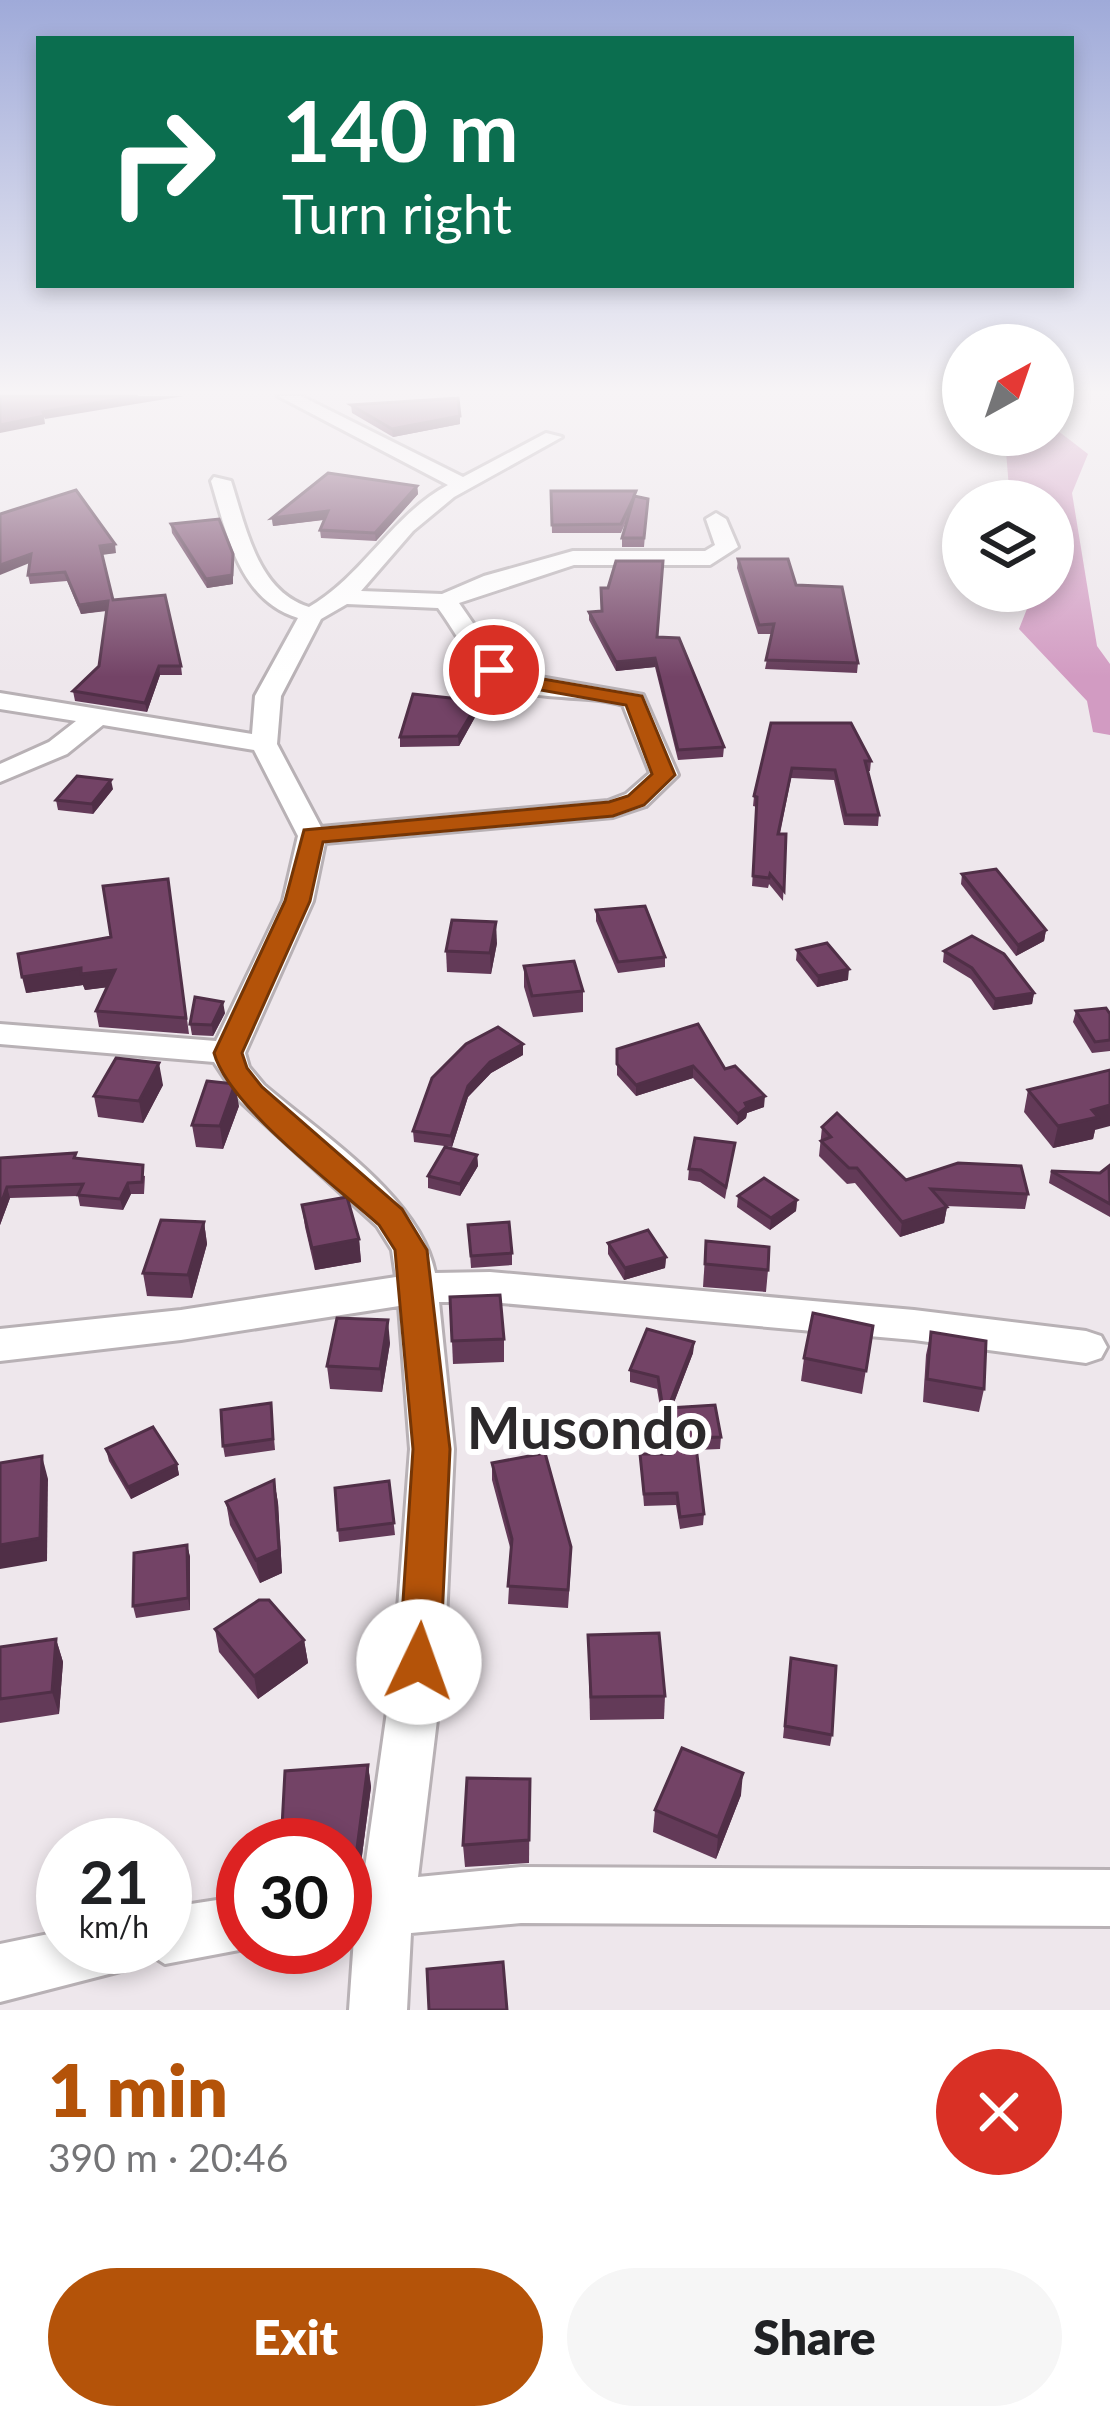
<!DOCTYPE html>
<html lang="en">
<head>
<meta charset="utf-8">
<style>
  :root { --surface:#fff; --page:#f6f6f6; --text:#202124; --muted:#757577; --accent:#b45309 }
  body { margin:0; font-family:Lato,sans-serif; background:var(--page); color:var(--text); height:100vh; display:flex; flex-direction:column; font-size:45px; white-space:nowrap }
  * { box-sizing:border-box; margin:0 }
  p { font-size:39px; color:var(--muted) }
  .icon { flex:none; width:66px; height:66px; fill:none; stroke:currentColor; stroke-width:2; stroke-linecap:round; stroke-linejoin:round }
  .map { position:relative; height:2010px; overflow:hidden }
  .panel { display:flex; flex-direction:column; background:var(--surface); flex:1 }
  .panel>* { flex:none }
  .banner { position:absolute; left:36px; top:36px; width:1038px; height:252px; border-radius:0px; box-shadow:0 6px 18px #0003; background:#0b6e4f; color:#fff; overflow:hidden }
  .needle { width:78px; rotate:40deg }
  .fabs { position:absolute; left:942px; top:324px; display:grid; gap:24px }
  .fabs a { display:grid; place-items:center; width:132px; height:132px; border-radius:50%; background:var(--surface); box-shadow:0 6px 18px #0003; font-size:60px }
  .speed { position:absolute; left:36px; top:1818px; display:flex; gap:24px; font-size:60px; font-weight:700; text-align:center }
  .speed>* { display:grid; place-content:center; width:156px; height:156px; border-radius:50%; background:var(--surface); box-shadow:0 6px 18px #0003; line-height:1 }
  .speed small { font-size:30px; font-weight:400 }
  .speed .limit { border:18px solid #d22; background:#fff; color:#111 }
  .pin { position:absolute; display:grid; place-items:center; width:102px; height:102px; color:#fff; margin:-51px; border:6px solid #fff; border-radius:50%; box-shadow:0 3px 12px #0007 }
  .me { position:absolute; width:132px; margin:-66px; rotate:3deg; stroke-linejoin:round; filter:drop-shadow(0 0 9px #0008) }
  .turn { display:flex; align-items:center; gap:42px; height:252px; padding:0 48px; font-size:54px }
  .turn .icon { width:156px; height:156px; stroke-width:2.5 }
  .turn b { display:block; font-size:84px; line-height:102px }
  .round { display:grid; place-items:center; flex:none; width:126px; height:126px; border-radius:63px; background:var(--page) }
  .summary { display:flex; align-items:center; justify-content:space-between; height:204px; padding:0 48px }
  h1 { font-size:72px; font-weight:800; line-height:90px; color:var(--accent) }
  .primary-button { display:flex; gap:24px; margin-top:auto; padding:24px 48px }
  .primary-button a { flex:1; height:138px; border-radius:72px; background:var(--accent); color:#fff; font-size:48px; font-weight:800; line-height:138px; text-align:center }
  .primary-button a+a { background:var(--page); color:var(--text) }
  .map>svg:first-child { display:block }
  .water { fill:#d29bc2 }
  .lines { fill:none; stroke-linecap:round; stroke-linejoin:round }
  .street-casing { stroke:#b8b1b5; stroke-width:6 }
  .street { fill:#fff; fill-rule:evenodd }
  .wall { fill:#633a58 }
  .shaded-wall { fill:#502f47 }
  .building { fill:#734366; stroke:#502f47; stroke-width:3 }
  .route { fill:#b45309; stroke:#753606; stroke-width:3 }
  .labels { text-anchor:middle; stroke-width:12; stroke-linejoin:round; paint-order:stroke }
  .near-district-label { font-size:57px; font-weight:bold; fill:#2c292b; stroke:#fff }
</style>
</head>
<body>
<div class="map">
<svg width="1110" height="2010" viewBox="0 0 1110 2010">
  <rect width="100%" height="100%" fill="#eee7ec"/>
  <path class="water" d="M1053,427L1088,454L1072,493L1097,646L1110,664V735L1093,732L1087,701L1019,629L1034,591H1053V501H1010L1006,451L988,435H1053Z"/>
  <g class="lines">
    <defs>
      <g id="street">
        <path d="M278,396H301L463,477L546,433L562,437L454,497L413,531L361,591L442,594L484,576L573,551H705L715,545L706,519L716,513L726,519L738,547L710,565H574L459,603L497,658L517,673L643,695L678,775L646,806L613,817L325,843L313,901L245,1053L249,1067L264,1085C321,1134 421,1198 435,1273L490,1272L914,1310L1086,1331L1101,1336L1107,1347L1101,1358L1086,1363L914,1340L490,1302H439L454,1449L444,1662L418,1877L521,1867L1110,1870V1926L521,1923L411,1933L407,2010H349L354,1938L345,1939V1883L363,1882L394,1662L410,1449L399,1306L181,1340L0,1361V1329L181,1310L396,1277L392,1250L377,1226L240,1101L214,1062L0,1044V1024L216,1041L283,901L298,836L254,750L103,725L67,754L0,782V764L49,742L76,721L0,709V693L252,734L255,696L298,618C239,600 227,534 211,481L214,477L231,481C246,527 257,591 309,607C363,576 392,515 448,485ZM347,604L438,608C453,628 465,653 483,672C519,707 579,691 623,705L650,773L626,794L608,801L321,827L277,744L281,696L321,619Z"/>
        <path d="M243,1896V1947H255L165,1964L143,1950L136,1967L0,2002V1944L63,1931V1947H165V1908Z"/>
      </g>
    </defs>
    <use href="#street" class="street-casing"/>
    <use href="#street" class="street"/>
  </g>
  <g class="wall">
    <path d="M351,405L460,424L393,437L352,413Z"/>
    <path d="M417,486L418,494L376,541L321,538L320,530L324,520L273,526L272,518Z"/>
    <path d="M551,491H636V497L648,499L644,547H622V538L628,517L621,533H552Z"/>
    <path d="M0,514L116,553L102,554L113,600L181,666L182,675H160L147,712L75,701L73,691L99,666L107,611L81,614L67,581L30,584L28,575L30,563Z"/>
    <path d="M171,524L233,554V584L207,588L172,533Z"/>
    <path d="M738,559L796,585L858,663L857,673L765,669L772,634H758L737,568Z"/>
    <path d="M589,612L658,637L724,747L723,757L678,760L655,667L616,671L589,620Z"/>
    <path d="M479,710L459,746L400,747V737Z"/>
    <path d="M771,723L871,761L870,771H867L879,815L878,826L844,825L834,780L791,778L780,834H786L783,901L769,884L768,888L752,886L757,807L753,806L754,796Z"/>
    <path d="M113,789L93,814L58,810L56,800Z"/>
    <path d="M962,874L1046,930L1044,941L1016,956L961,884Z"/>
    <path d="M168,879L189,1034L99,1027L96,1011L107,987L85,990L83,985L26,993L111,937Z"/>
    <path d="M596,910L665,957V967L618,973L596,921Z"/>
    <path d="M497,943L491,974L447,972L446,951Z"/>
    <path d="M797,950L848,980L817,987L796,960Z"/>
    <path d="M944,951L1034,993L1032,1004L993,1010L971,979L943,962Z"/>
    <path d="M524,966L583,991V1012L533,1017L524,987Z"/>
    <path d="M1076,1011L1110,1014V1051L1092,1053L1073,1022Z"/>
    <path d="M225,1013L213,1036L192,1035L190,1024Z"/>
    <path d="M617,1049L725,1069L764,1107L747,1113L746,1118L737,1125L693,1078L636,1096L617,1075Z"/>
    <path d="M523,1055L491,1073L468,1097L452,1147L414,1142L413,1131L432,1078Z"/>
    <path d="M163,1085L143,1123L98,1117L94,1096Z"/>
    <path d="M1028,1090L1095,1130L1093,1139L1053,1148L1024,1112Z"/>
    <path d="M239,1106L223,1149L196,1147L192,1125Z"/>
    <path d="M822,1127L906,1180L1028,1194L1025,1209L945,1206L947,1207L944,1223L900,1237L855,1183L847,1184L819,1156Z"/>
    <path d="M735,1143L725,1199L700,1182L688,1180L689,1169Z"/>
    <path d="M477,1155L478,1166L460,1196L428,1188V1176Z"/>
    <path d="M0,1158H77L145,1176L144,1194H131L123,1210L80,1206L78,1196L10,1198L0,1225Z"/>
    <path d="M1110,1166V1217L1049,1183L1051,1171L1100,1173Z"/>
    <path d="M738,1196L797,1200L796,1211L770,1230L737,1207Z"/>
    <path d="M302,1205L359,1239L361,1262L315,1270L305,1227Z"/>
    <path d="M204,1222L207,1244L192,1298L147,1296L143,1273Z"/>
    <path d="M468,1225L512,1253V1265L471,1268Z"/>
    <path d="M706,1241L768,1270L766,1292L703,1287Z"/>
    <path d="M608,1243L666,1257L665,1268L624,1280L608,1254Z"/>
    <path d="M450,1297L504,1339V1362L453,1364Z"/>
    <path d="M873,1326L862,1394L801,1381L804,1358Z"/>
    <path d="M931,1332L984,1389L979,1412L923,1402L926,1355Z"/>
    <path d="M694,1342L693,1353L672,1408L721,1437L720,1449L696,1450L704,1514L703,1525L680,1529L676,1505L644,1506L640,1454H668L657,1389L630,1382V1370Z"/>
    <path d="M390,1343L382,1392L330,1389L327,1366Z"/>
    <path d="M271,1403L275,1450L225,1457L223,1446Z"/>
    <path d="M106,1449L177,1464L179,1475L131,1499L109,1461Z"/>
    <path d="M492,1463L571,1564L568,1608L508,1604L511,1551L492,1480Z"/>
    <path d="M274,1480L278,1503L282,1573L260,1583L230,1525L226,1502Z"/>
    <path d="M389,1481L395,1535L339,1542L335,1488Z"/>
    <path d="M187,1545L190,1557V1610L136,1618L133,1606Z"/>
    <path d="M215,1629L304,1640L308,1663L258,1699L219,1652Z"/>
    <path d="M588,1635L665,1696L664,1719L590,1720Z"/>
    <path d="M56,1639L63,1662L59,1714L0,1723V1647Z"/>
    <path d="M791,1658L832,1735L830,1746L783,1738Z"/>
    <path d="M368,1765L371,1787L359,1878L345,1879V1845Z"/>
    <path d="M530,1779L529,1863L465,1867L463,1845Z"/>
    <path d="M741,1795L716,1859L653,1832L655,1810Z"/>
  </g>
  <g class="shaded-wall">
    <path d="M138,396H184L45,419L43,412Z"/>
    <path d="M44,416L45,424L0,433V425Z"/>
    <path d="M460,416V424L393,437L392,429Z"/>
    <path d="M417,486L418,494L376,541L375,533Z"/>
    <path d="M328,511L329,519L273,526L272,518Z"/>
    <path d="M115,544L116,553L102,555L100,546Z"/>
    <path d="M31,554L32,562L0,575V565Z"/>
    <path d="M233,554V584L207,588L206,579Z"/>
    <path d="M108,601L109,610L81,614L79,605Z"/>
    <path d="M655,658V667L616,671V662Z"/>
    <path d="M159,666L160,675L147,712L145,703Z"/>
    <path d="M479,701V710L459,746L458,736Z"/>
    <path d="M111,780L113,789L93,814L92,804Z"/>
    <path d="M496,922L497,943L491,974L490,953Z"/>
    <path d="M1046,930L1044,941L1016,956L1018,945Z"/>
    <path d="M81,968L115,970L118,986L85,990L83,985L26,993L22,977Z"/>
    <path d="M849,969L848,980L817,987L818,976Z"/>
    <path d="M1034,993L1032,1004L993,1010L995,999Z"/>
    <path d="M223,1002L225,1013L213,1036L212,1025Z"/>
    <path d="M523,1044V1055L491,1073L468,1097L452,1147L451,1136L468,1086L490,1062Z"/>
    <path d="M159,1063L163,1085L143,1123L139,1101Z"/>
    <path d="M693,1066V1078L636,1096V1085Z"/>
    <path d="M235,1084L239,1106L223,1149L220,1126Z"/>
    <path d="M765,1096L764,1107L747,1113L746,1118L737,1125L738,1114L745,1103Z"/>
    <path d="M1110,1105V1126L1095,1130L1093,1139L1053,1148L1058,1126L1092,1110Z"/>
    <path d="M477,1155L478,1166L460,1196V1184Z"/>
    <path d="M128,1183L131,1194L123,1210L120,1199Z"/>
    <path d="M7,1187L10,1198L0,1225V1206Z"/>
    <path d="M797,1200L796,1211L770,1230L771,1218Z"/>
    <path d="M947,1207L944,1223L900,1237L902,1222Z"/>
    <path d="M204,1222L207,1244L192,1298L188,1275Z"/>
    <path d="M359,1239L361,1262L315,1270L312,1248Z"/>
    <path d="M666,1257L665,1268L624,1280L625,1268Z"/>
    <path d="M388,1320L390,1343L382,1392L380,1369Z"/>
    <path d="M694,1342L693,1353L667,1420L668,1408Z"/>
    <path d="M42,1456L48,1479L47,1561L0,1569V1545Z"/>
    <path d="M177,1464L179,1475L131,1499L128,1487Z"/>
    <path d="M274,1480L278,1503L282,1573L260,1583L256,1560Z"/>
    <path d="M187,1545L190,1557V1610L188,1598Z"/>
    <path d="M56,1639L63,1662L59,1714L52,1692Z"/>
    <path d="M304,1640L308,1663L258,1699L254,1676Z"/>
    <path d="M368,1765L371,1787L359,1878L356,1856Z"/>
    <path d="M743,1773L741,1795L716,1859L718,1837Z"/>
  </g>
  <g class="building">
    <path d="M0,396H138L43,412L44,416L0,425Z"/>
    <path d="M458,398L460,416L392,429L351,405Z"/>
    <path d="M328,473L417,486L375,533L320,530L328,511L272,518Z"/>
    <path d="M76,490L115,544L100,546L113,600L165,595L181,666H159L145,703L73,691L99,666L108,601L79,605L65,572L28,575L31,554L0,565V514Z"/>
    <path d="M551,491H636L634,496L648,499L644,538H622L634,497L621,524L552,525Z"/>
    <path d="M219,519L233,554L232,575L206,579L171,524Z"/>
    <path d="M738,559H788L796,585L842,587L858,663L766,660L774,624L759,625Z"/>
    <path d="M616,561H663L657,637L679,638L724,747L678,750L655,658L616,662L589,612L602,611L601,588H608Z"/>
    <path d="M413,694L479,701L458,736L400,737Z"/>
    <path d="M771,723H851L871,761H865L879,815H846L835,770L792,768L778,834H786L784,891L770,874L769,878L753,876L757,797L754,796Z"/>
    <path d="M77,776L111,780L92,804L56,800Z"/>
    <path d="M996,869L1046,930L1018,945L962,874Z"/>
    <path d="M168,879L186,1018L96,1011L115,970L81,974V968L22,977L18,954L111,937L103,886Z"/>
    <path d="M645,906L665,957L618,962L596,910Z"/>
    <path d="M452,920L496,922L490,953L446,951Z"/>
    <path d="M972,936L1004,954L1034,993L995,999L972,968L944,951Z"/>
    <path d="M827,943L849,969L818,976L797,950Z"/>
    <path d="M574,961L583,991L532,996L524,966Z"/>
    <path d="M195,997L223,1002L212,1025L190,1024Z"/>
    <path d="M1106,1008L1110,1014V1040L1095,1042L1076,1011Z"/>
    <path d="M698,1024L725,1069L735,1066L765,1096L745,1103L747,1107L738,1114L693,1066L636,1085L617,1064V1049Z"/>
    <path d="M498,1027L523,1044L490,1062L468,1086L451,1136L413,1131L432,1078L466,1044Z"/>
    <path d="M116,1058L159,1063L139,1101L94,1096Z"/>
    <path d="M1110,1070V1105L1092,1110L1098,1117L1058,1126L1028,1090Z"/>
    <path d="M207,1081L235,1084L220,1126L192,1125Z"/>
    <path d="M837,1113L906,1180L958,1163L1021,1166L1028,1194L931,1189L947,1207L902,1222L857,1168H849L821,1141L831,1137L822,1127Z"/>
    <path d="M695,1138L735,1143L726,1187L701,1170L689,1169Z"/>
    <path d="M445,1147L477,1155L460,1184L428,1176Z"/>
    <path d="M76,1153L74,1158L143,1165L142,1182L128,1183L120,1199L78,1195L83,1184L7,1187L0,1206V1158Z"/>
    <path d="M1109,1166L1110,1204L1051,1171L1100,1173Z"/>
    <path d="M764,1178L797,1200L771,1218L738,1196Z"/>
    <path d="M347,1197L359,1239L312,1248L302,1205Z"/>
    <path d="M161,1220L204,1222L188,1275L143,1273Z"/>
    <path d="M509,1222L512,1253L471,1256L468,1225Z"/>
    <path d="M648,1230L666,1257L625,1268L608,1243Z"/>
    <path d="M706,1241L769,1247L768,1270L705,1264Z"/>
    <path d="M500,1295L504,1339L452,1341L450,1297Z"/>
    <path d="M813,1313L873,1326L866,1371L804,1358Z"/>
    <path d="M337,1318L388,1320L380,1369L327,1366Z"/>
    <path d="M647,1329L694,1342L668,1408L715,1405L721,1437L695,1438L704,1514L680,1517L677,1493L644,1494L640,1454H670L658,1377L630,1370Z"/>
    <path d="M931,1332L986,1341L984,1389L927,1379Z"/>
    <path d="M271,1403L273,1439L223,1446L221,1410Z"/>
    <path d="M153,1427L177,1464L128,1487L106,1449Z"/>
    <path d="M545,1453L571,1547L568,1590L508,1586L512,1539L492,1463Z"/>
    <path d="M42,1456L40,1538L0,1545V1463Z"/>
    <path d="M274,1480L279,1550L256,1560L226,1502Z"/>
    <path d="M389,1481L394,1523L338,1530L335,1488Z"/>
    <path d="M187,1545L188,1598L133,1606L134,1553Z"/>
    <path d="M259,1600H269L304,1640L254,1676L215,1629Z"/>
    <path d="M659,1633L665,1696L591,1697L588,1635Z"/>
    <path d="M56,1639L52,1692L0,1699V1647Z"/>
    <path d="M791,1658L836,1666L832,1735L785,1726Z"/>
    <path d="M682,1748L743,1773L718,1837L655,1810Z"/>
    <path d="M368,1765L356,1856L345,1857V1845H281L285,1771Z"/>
    <path d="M467,1778L530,1779L529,1840L463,1845Z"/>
    <path d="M503,1962L507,2010H429L427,1969Z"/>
  </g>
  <linearGradient id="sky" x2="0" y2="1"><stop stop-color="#9faad9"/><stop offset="0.58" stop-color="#f7f4f6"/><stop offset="1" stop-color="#f7f4f6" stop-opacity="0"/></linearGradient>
  <rect width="1110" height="677" fill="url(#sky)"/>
  <path class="route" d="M494,663L514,674L642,696L675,775L644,805L613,816L323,842L310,901L242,1053L247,1068L262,1087L402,1209L427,1250L450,1449L440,1662L434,1675L419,1681L405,1675L399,1662L413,1449L395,1250L379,1225C335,1185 229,1107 214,1053L285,901L304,830L609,802L628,796L652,774L626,705L501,683L484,670Z"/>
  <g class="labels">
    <g class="near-district-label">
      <text x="587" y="1449">Musondo</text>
    </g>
  </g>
</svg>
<div class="fabs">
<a><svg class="needle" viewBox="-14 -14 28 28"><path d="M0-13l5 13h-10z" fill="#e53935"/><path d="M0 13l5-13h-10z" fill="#757577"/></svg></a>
<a><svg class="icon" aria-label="layers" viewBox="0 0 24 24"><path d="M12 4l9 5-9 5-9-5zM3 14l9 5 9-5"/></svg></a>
</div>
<div class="speed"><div>21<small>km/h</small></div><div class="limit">30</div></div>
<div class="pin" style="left:494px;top:670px;background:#d93025"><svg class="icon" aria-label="arrive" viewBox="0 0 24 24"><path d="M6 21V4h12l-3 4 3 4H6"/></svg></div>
<svg class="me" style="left:419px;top:1662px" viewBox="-20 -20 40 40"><circle r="19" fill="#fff"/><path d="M0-13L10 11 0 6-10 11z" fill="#b45309"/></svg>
<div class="banner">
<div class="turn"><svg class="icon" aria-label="right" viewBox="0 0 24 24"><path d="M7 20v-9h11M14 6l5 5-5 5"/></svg><div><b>140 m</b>Turn right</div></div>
</div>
</div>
<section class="panel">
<div class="summary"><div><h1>1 min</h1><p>390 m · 20:46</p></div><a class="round" style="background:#d93025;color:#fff"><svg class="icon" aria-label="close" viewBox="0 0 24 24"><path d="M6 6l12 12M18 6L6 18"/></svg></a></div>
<div class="primary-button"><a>Exit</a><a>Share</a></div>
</section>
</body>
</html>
